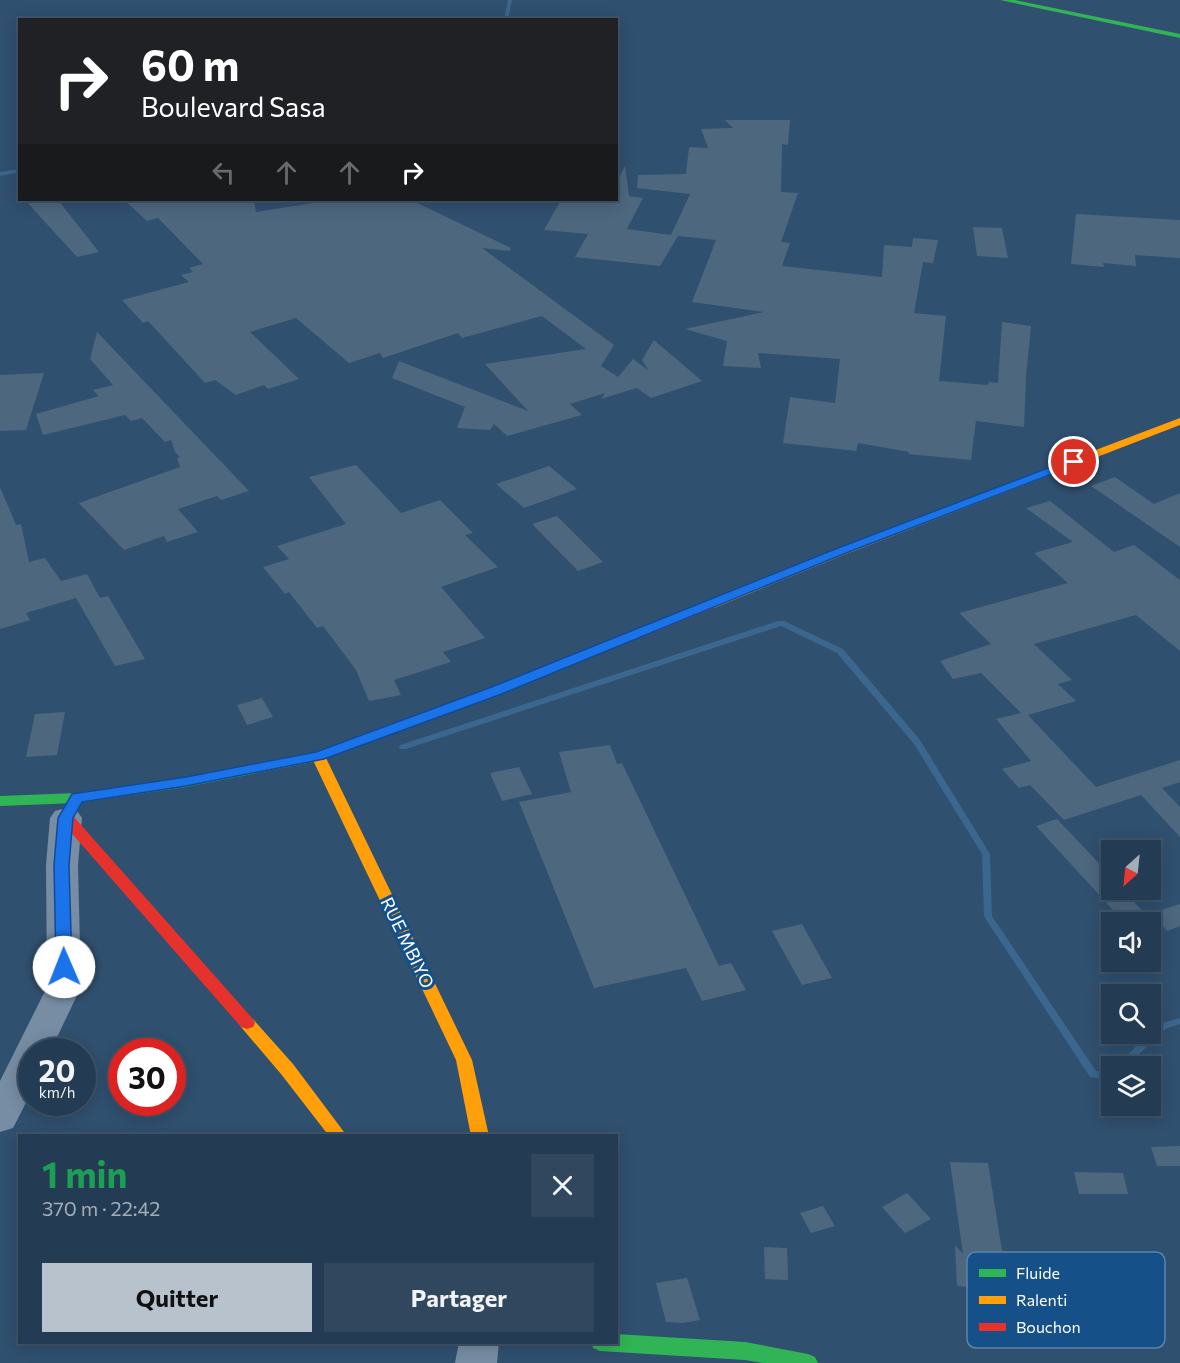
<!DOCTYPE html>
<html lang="fr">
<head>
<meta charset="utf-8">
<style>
  :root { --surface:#243c53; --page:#30475d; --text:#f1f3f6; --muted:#a3adb8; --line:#41566a; --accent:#b7c2cd }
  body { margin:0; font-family:Commissioner,sans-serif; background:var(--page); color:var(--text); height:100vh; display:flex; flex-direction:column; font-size:22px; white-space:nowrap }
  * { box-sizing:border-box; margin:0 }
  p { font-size:20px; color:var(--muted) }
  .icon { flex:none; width:33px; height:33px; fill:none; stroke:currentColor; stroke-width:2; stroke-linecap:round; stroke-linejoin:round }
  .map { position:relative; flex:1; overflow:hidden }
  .drawer { position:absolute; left:18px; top:1134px; width:600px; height:210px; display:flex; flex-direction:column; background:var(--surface); border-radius:0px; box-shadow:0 3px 15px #0003,0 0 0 2px var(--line) }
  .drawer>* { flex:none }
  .guide { position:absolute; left:18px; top:18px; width:600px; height:183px; border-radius:0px; box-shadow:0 3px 15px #0003,0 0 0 2px var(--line); background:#202124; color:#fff; overflow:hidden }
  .needle { width:39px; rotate:207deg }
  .fabs { position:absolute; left:1101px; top:840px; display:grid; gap:12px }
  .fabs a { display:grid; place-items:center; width:60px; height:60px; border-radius:0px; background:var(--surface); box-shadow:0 3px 15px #0003,0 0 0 2px var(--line); font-size:30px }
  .speed { position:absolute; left:18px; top:1038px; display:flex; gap:12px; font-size:30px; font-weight:700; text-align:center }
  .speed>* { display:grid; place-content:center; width:78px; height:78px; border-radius:50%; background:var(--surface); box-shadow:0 3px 15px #0003,0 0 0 2px var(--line); line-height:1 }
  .speed small { font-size:15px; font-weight:400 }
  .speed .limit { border:9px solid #d22; background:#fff; color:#111 }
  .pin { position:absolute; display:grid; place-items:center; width:51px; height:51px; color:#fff; margin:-26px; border:3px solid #fff; border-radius:50%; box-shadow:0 2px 6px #0007 }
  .me { position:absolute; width:66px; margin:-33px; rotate:359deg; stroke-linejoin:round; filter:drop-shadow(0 0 4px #0008) }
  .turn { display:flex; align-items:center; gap:21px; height:126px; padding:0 24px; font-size:27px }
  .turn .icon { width:78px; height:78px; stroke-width:2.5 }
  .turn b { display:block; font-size:42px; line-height:51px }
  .lanes { display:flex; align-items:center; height:57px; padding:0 24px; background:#0003; justify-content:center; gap:30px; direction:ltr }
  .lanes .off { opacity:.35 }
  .round { display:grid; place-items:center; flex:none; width:63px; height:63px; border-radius:0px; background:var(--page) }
  .head { display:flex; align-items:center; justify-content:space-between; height:102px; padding:0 24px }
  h1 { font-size:36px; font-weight:700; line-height:45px; color:#1e9e55 }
  .action { display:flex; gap:12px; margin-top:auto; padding:12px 24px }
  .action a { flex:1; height:69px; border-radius:0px; background:var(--accent); color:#111; font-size:24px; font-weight:700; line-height:69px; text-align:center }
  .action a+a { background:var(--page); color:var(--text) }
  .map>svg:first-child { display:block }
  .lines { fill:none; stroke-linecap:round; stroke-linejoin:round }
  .stream { fill:#3b668e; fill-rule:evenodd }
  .building { fill:#4d677f }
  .street { fill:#778da4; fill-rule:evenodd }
  .fast { fill:#30b455; fill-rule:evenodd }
  .slow { fill:#ff9f0a; fill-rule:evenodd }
  .jam { fill:#e5322d; fill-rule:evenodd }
  .route { fill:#1a73e8; stroke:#114b97; stroke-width:1.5 }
  .labels { text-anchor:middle; stroke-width:6; stroke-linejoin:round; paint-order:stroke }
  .street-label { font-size:18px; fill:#fff; stroke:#165089 }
  .key { fill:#165089; stroke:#5c84ac; stroke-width:1.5 }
  .key-label { font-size:16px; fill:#fff }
</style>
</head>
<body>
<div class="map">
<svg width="1180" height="1363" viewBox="0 0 1180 1363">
  <rect width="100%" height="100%" fill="#30506f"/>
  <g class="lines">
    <g class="stream">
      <path d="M508,0H512L508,20H504Z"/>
      <path d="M20,169V172L0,176V172Z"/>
      <path d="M778,621H784L843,649L920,740L990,854L992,916L1096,1071L1112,1072V1080L1090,1077L985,918L984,916L982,854L914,744L837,653L781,626L406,749H400L399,747L400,745Z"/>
      <path d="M1180,1018V1024L1165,1029L1127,1066H1118L1119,1063L1149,1034H1150V1032L1159,1024Z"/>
    </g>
  </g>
  <g class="building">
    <path d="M725,120H790L788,145L782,144L781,192L798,193L781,242L790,243L782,266L882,277L884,245L912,247L913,238L938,240L933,263L923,262L914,313L946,316L939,381L988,385L989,382L998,383L1002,322L1031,326L1026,377L1024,427L976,421L971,460L908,454L909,452L858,443L856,451L783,443L790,397L835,403L840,359L758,353L761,368L723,366L727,341L685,329L764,312L692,302L716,240L678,236L660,266L575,257L588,234L544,230L560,202L616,200V184L625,166L629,196L643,198L627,229L671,235L690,194L637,188L638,175L686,174L689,147L708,148L701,129L733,128Z"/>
    <path d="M25,200H58L99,252L77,257Z"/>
    <path d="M124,200H254L256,212L332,200H411L511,248L510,251L482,248L614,345L601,366L618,377L633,359L648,370L642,360L654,340L702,381L651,398L637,388L601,399L605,393L570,404L582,415L507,436L494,424L490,430L457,428L465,407L392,378L399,361L528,411L485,364L586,349L542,316L462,338L458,333L383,358L380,353L349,363L296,318L250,332L299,379L268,389L264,385L236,395L215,380L205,383L148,321L143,323L122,300L189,282L181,275L193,272L189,268L203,264L158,218L147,221Z"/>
    <path d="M1076,214L1180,220V258L1135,255L1136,266L1103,263L1104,267L1071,264Z"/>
    <path d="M973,227L1002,228L1008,258L977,256Z"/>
    <path d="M97,332L249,491L221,500L217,496L178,509L198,532L167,542L164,536L124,550L79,503L180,467L177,458L180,457L175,452L171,440L165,442L142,418L131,421L125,415L43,435L36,414L99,396L93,390L113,385L90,359Z"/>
    <path d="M44,373L26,430L0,431V375Z"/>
    <path d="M356,465L401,513L440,500L473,533L465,535L498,567L441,587L485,638L443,652L451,662L394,680L401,695L369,701L356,670L323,626L317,628L289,592L285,594L263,567L289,559L277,546L346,524L309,477Z"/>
    <path d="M549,466L577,489L524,508L496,484Z"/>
    <path d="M1115,477L1154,504L1180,493V547L1091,486Z"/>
    <path d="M0,487L16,525L21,524L29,562L45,558L61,581L87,574L100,598L108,596L145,659L115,666L76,598L26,613L30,620L0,629Z"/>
    <path d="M1050,501L1114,552L1134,545L1180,580V651L1136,615L1034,644L1072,680L1058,684L1076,701L1028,715L1096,787L1180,760V782L1162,788L1180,807V837L1141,795L1064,820L1030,785L1019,788L1002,769L1031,761L996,719L1021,713L981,673L953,679L940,661L991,644L959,613L1068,583L1034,553L1073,542L1026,508Z"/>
    <path d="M557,516L603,562L578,571L532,524Z"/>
    <path d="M262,698L273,717L247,725L237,705Z"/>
    <path d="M65,712L57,755L26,757L35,714Z"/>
    <path d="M610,745L617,764L622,763L719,966L731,963L746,990L702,1001L686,968L594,988L519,802L571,792L559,752Z"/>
    <path d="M519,767L532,794L502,801L490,773Z"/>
    <path d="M1057,819L1112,877V890H1123L1145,914L1123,921L1036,826Z"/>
    <path d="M1180,904V926L1167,931L1152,913Z"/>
    <path d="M802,924L832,978L802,985L772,931Z"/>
    <path d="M1180,1146V1166H1157L1151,1147Z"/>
    <path d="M950,1162L988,1163L1003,1257L1065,1263L1068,1297L957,1286L955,1245L963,1254Z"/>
    <path d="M1074,1172L1123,1173L1128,1194H1079Z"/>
    <path d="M907,1193L931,1219L905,1233L882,1207Z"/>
    <path d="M823,1206L835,1226L811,1233L800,1213Z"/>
    <path d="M764,1247L787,1248L788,1280L765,1279Z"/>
    <path d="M687,1278L700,1320L683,1323L666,1322L656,1283Z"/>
  </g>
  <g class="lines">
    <g class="street">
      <path d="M66,808L77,811L82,818L78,865L81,987L50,1052H32V1091L13,1128L0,1132V1081L47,987L46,865L50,818L55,811Z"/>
      <path d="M459,1342H499L497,1363H455Z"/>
    </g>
    <g class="fast">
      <path d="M1000,0H1015L1180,34V38Z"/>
      <path d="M538,670L543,671L545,674L543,677L318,761L186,787L77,803L0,806V796L77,793L186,777L315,752Z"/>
      <path d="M616,1334L745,1342L808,1354L815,1357L818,1363H763L745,1360L600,1351L593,1348L591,1342H616Z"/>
    </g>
    <g class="slow">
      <path d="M1180,418V425L846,554L714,608H704L703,605L704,602L838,548Z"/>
      <path d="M318,751L325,756L472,1060L489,1136H471L456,1060L311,756Z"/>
      <path d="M247,1017L253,1019L293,1064L347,1136H329L281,1074L241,1027L239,1023L241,1019Z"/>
    </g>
    <g class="jam">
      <path d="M709,601L714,602L715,605L714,608L543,677H533L531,674L533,671Z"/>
      <path d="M77,793L84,798L74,817L253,1019L255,1023L253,1027L247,1029L241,1027L61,821L59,818L72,795Z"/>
    </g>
  </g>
  <path class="route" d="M1074,458L1078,459V464L846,553L499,695L324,759L186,786L82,802L73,818L69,865L72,967L69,971H58L56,967L54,865L58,818L72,794L186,777L316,752L489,688L838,548Z"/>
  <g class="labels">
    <g class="street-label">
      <text transform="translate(407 943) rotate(64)" y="6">RUE MBIYO</text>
    </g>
  </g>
  <rect x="967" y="1252" width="198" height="96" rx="9" class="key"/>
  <rect x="979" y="1269" width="27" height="8" fill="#30b455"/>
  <rect x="979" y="1296" width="27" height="8" fill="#ff9f0a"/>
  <rect x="979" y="1323" width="27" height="8" fill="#e5322d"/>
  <g class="key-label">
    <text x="1016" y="1279">Fluide</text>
    <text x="1016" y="1306">Ralenti</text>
    <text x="1016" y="1333">Bouchon</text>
  </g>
</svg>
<div class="fabs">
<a><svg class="needle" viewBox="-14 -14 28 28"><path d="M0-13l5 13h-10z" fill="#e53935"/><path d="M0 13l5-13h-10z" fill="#a3adb8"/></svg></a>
<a><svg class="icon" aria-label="sound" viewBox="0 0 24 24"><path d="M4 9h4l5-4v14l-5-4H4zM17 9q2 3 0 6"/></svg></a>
<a><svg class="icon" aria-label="search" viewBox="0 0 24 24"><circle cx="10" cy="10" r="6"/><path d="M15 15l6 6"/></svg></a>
<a><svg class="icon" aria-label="layers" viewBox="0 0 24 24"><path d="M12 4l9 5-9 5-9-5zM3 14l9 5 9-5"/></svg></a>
</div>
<div class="speed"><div>20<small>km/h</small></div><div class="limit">30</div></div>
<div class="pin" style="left:1074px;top:462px;background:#d93025"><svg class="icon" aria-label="arrive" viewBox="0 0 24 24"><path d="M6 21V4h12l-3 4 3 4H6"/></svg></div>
<svg class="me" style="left:64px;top:967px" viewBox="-20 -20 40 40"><circle r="19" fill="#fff"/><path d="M0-13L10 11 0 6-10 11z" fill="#1a73e8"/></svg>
<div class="guide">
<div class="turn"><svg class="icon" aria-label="right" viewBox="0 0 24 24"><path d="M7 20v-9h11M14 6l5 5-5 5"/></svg><div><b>60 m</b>Boulevard Sasa</div></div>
<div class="lanes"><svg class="icon off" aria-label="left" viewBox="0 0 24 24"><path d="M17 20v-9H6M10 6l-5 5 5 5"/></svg><svg class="icon off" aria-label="ahead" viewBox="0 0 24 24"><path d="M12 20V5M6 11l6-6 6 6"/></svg><svg class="icon off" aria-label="ahead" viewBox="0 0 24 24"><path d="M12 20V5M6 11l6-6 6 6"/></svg><svg class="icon" aria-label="right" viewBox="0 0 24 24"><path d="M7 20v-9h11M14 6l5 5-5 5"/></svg></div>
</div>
<section class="drawer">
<div class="head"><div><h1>1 min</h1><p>370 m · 22:42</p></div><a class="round"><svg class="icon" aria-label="close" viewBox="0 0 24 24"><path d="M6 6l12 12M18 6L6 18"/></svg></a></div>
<div class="action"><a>Quitter</a><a>Partager</a></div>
</section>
</div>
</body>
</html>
